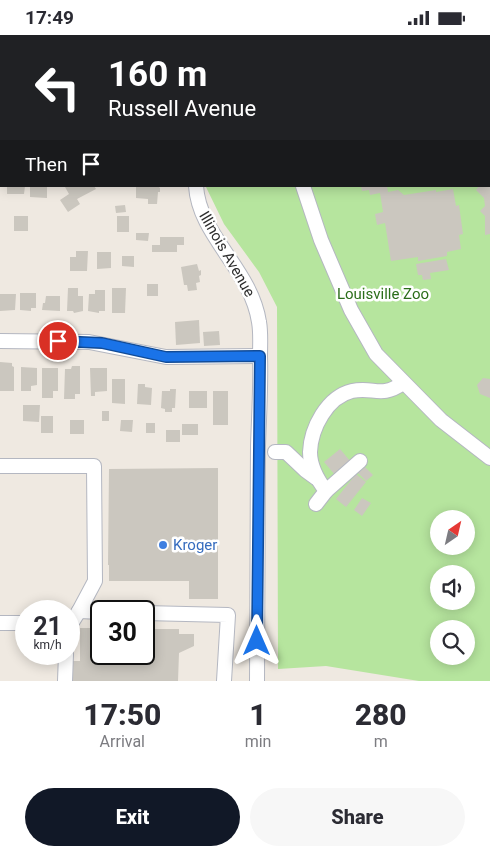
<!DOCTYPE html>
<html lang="en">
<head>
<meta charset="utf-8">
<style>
  :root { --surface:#fff; --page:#f7f7f7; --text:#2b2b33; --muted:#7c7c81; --accent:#111827 }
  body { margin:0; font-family:Roboto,sans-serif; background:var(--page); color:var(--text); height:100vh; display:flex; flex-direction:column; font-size:19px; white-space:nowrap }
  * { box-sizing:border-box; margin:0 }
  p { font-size:16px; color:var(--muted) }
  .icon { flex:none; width:28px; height:28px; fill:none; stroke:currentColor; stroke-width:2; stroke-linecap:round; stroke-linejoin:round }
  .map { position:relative; height:646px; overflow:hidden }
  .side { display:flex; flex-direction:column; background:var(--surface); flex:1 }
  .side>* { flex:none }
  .banner { position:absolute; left:0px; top:0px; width:490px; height:152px; box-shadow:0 2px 12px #0003; background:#202124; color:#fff; overflow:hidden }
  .needle { width:32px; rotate:34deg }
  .fabs { position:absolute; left:430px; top:475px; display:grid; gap:10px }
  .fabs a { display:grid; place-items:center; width:45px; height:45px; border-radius:50%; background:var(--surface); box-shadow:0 2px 12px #0003; font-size:25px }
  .speed { position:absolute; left:15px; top:565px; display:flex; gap:10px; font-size:25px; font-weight:700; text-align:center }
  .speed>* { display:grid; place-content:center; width:65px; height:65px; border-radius:50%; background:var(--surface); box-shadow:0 2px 12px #0003; line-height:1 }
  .speed small { font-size:12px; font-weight:400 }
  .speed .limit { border:2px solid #111; border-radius:8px; background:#fff; color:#111 }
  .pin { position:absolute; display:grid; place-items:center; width:42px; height:42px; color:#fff; margin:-21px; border:2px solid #fff; border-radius:50%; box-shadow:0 1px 5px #0007 }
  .me { position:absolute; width:55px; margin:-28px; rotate:0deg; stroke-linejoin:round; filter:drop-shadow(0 0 4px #0008) }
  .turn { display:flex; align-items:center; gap:18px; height:105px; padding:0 25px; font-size:22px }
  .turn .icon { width:65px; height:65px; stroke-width:2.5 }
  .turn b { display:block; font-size:35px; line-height:42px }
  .then { display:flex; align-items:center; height:48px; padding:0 25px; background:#0003; gap:10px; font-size:19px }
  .eta { display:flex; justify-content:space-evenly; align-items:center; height:85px; text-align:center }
  .eta b { font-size:30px; font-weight:800; line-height:35px }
  .cta { display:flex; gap:10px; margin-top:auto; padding:10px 25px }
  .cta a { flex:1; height:58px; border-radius:30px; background:var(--accent); color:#fff; font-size:20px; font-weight:800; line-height:58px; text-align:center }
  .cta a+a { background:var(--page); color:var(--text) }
  .status { display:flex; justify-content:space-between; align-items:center; height:35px; padding:0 25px; background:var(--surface); direction:ltr }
  .status svg { height:14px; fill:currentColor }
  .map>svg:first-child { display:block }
  .green { fill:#b6e59e; fill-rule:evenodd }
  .building { fill:#cbc7bf }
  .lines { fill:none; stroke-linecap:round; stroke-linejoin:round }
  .minor-casing { stroke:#b4b7c1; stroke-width:16 }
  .minor { stroke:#fff; stroke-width:14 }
  .route-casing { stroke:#114b97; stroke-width:12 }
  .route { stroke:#1a73e8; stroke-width:9 }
  .shop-dot { fill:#3f7fe0; stroke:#fff; stroke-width:2 }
  .labels { text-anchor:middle; stroke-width:5; stroke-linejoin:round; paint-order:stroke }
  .street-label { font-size:15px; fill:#2e2e2e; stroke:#fff }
  .park-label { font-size:15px; fill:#2c6e1b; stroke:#fff }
  .shop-label { font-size:15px; fill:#366cbe; stroke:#fff; text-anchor:start }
</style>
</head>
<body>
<div class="status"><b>17:49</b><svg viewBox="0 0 49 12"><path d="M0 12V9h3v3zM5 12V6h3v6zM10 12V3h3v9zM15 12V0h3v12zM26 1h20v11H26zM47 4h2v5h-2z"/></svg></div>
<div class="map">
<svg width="490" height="646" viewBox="0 0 490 646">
  <rect width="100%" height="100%" fill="#efe9e1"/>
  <path class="green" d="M262,0H490V646H419L326,631L278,634L277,272L259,237L224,189L206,152L489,151V1H262ZM439,484H466V511H439ZM439,539H466V566H439ZM439,594H466V621H439Z"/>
  <g class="building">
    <path d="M7,151H25L24,159H7Z"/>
    <path d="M30,151H47V163L30,162Z"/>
    <path d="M66,151H94L96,154L77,164L80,169L68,177L60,165L69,159L65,152Z"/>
    <path d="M136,151H158L160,153V157H158L157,169H148V164L136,163Z"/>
    <path d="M361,151H387L388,157L398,155L404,160L436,155V157L453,154L456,171L459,170L463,199L459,200L461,214L447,217V221L418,226V222L391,226L385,188L377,190L375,179L383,177L380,158L370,160L369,155L362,156Z"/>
    <path d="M479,151H490V199L485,200V181L480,176L485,171L484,163L476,155Z"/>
    <path d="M125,170L126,177L116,178L115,171Z"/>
    <rect x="14" y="181" width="14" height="15"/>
    <rect x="117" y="181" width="12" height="16"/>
    <path d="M136,198H149L148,206L136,205Z"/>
    <path d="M160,202H184V210H177V217H152V210H160Z"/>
    <path d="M76,216H88L87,236H70V222H76Z"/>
    <path d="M97,217H111V233L97,234Z"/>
    <path d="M122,221H134V232L122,231Z"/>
    <path d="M446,224L449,235L430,238L431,244L423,245L422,240H418L416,229Z"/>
    <path d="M197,229L199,236L201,235V240L199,241L200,247L196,248L197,255L188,256L187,250H184L181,232Z"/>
    <rect x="147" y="249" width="11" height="12"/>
    <path d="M68,253H78V261H83V276L74,278L73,276H67Z"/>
    <path d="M112,253H126L125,278H112Z"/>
    <path d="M95,255H105V276H99V278L88,276L89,259H95Z"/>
    <path d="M20,258H36V273H31V276L20,275Z"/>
    <path d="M0,259H16L15,275L0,276Z"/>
    <path d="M46,261H60V276L42,275L43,268H45Z"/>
    <path d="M199,285L200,308L176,310L175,287Z"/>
    <path d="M219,296L220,310L204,311L203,297Z"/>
    <path d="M0,327L12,328V331L14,332V356H0Z"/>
    <path d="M72,331H80V359H75V364H64L65,334H71Z"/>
    <path d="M21,332L37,333V350L31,351V356H21Z"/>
    <path d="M42,333H58V356H53V363H42Z"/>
    <path d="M90,333H107V356L95,357V361H91Z"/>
    <path d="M483,343L490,344V363L480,359L477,350Z"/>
    <path d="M112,344H125V369L112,368Z"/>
    <path d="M138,349H145V352L152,353L151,370L137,369Z"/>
    <path d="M170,354H176L175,373H172V377H165V374L161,373L162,356H170Z"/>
    <rect x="189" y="356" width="18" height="17"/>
    <rect x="213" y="356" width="15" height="34"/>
    <path d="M23,370H40L39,387L23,386Z"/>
    <rect x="102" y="376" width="7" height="10"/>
    <rect x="41" y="381" width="12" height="17"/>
    <rect x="70" y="385" width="14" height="14"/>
    <path d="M121,385H133L132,397L120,396Z"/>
    <rect x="146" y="388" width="9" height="10"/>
    <rect x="182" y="389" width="16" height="11"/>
    <rect x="166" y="395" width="14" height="12"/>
    <path d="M340,414L351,427L335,440L324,427Z"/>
    <path d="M365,432L373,440L366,446L358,438Z"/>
    <path d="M218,433V564H189V546H109V530H108L109,434Z"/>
    <path d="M356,439L366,447L346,472L336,464Z"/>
    <path d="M362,463L371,468L362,481L354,475Z"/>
    <path d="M80,593H101V619H144V594H179V599H194V611L179,618L178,646H73V626H80Z"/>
  </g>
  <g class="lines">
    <defs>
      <g id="minor">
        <path d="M42,1V0"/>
        <path d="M245,1V0"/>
        <path d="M362,1L363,0"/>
        <path d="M0,104H1"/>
        <path d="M196,151C199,201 251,234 259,287C261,298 260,309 260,321C261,351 259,381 258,411C257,490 257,568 257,646"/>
        <path d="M303,151L321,205L351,275L376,319L441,385L490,423"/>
        <path d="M0,306L89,307L166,322L260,321"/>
        <path d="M275,417H286L305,435L316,443"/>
        <path d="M0,431H94L95,546L79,576L101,577"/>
        <path d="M326,456L360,426"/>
        <path d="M316,469L326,456C317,444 310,432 310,417C311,393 327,362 352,356C374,351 380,364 403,348"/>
        <path d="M144,578L228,580L224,646"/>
        <path d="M0,588H26"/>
        <path d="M69,592L79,576"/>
        <path d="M65,646L66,619"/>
      </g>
    </defs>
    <use href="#minor" class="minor-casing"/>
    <use href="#minor" class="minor"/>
  </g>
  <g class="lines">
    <defs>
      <path id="route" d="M58,306L102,308L166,322L260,321L257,606"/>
    </defs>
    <use href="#route" class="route-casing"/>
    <use href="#route" class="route"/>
  </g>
  <circle class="shop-dot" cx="163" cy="510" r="5"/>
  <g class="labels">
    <g class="street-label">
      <text transform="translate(227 219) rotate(60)" y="5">Illinois Avenue</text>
    </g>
    <g class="park-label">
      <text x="383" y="264">Louisville Zoo</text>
    </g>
    <g class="shop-label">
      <text x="173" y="515">Kroger</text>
    </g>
  </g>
</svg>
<div class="fabs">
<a><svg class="needle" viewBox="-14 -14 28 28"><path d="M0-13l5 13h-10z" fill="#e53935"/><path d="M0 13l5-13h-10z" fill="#7c7c81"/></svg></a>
<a><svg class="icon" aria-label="sound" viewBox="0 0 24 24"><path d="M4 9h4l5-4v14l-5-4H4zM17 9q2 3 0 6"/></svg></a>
<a><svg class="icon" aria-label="search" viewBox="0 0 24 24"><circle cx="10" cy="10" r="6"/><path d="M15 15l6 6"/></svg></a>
</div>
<div class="speed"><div>21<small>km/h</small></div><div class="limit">30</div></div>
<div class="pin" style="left:58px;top:306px;background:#d93025"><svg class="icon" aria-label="arrive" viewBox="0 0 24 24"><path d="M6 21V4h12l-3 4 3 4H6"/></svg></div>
<svg class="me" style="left:257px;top:606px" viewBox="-20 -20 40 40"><path d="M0-17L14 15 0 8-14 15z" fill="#1a73e8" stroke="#fff" stroke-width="4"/></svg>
<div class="banner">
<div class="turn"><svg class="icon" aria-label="left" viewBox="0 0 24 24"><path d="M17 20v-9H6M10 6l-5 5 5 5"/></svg><div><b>160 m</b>Russell Avenue</div></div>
<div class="then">Then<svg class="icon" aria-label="arrive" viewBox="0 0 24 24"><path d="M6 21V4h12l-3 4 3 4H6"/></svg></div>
</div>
</div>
<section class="side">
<div class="eta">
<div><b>17:50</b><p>Arrival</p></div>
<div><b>1</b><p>min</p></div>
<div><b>280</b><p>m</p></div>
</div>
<div class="cta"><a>Exit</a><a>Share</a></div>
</section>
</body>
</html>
